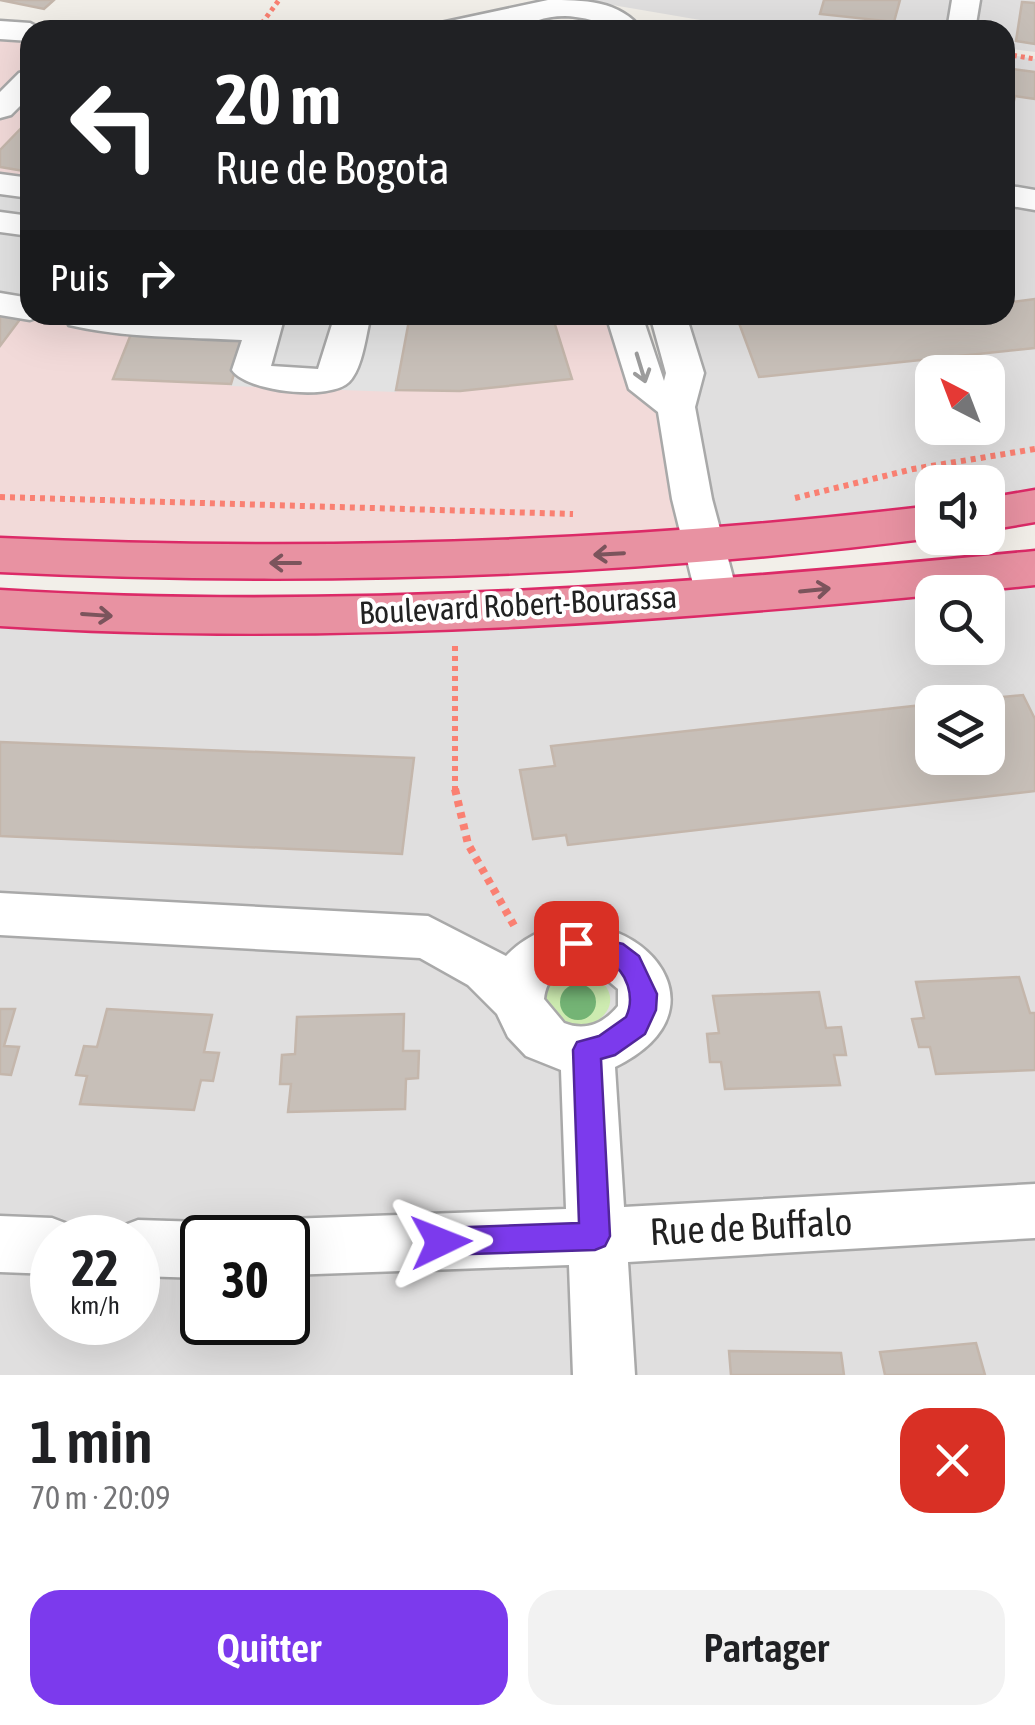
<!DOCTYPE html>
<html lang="fr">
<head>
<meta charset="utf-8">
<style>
  :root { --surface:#fff; --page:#f2f2f2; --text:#202124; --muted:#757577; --accent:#7c3aed }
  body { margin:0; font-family:"Asap Condensed",sans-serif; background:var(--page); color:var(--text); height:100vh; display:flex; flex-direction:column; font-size:38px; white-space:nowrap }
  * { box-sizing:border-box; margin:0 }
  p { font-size:32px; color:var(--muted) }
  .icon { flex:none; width:55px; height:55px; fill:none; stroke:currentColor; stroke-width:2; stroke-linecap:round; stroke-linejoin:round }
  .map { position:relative; height:1375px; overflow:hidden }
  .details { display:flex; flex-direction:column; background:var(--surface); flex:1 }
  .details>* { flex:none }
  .guide { position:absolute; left:20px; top:20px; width:995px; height:305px; border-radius:30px; box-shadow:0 10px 40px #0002; background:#202124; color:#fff; overflow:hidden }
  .needle { width:65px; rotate:318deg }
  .fabs { position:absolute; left:915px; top:355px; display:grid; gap:20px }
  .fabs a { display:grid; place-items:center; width:90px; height:90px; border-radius:20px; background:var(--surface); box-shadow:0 10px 40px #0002; font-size:50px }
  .speed { position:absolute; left:30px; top:1215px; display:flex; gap:20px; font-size:50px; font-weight:700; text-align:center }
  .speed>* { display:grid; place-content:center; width:130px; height:130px; border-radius:50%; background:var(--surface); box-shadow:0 10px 40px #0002; line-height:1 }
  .speed small { font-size:25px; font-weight:400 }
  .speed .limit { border:5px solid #111; border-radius:15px; background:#fff; color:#111 }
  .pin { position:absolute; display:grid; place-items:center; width:85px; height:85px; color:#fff; margin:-42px; border-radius:20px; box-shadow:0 5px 15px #0006 }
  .me { position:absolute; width:110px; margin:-55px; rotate:88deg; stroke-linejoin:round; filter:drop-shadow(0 0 8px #0008) }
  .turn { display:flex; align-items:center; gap:35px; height:210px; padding:0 30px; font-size:45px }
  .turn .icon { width:130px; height:130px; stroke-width:2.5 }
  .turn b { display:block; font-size:70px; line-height:85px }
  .then { display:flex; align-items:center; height:95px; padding:0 30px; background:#0003; gap:20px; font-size:38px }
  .round { display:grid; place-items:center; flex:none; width:105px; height:105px; border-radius:30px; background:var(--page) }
  .headline { display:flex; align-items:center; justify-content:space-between; height:170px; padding:0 30px }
  h1 { font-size:60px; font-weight:600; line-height:75px }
  .action { display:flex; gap:20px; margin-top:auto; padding:20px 30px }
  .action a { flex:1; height:115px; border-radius:30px; background:var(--accent); color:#fff; font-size:40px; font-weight:600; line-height:115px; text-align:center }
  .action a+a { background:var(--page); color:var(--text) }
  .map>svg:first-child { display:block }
  .residential { fill:#e0dfdf; fill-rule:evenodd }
  .commercial { fill:#f2dad9 }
  .grass { fill:#cdebb0 }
  .parking { fill:#e2e2e2 }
  .building { fill:#c7bfb8; stroke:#c4b6ab; stroke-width:2.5 }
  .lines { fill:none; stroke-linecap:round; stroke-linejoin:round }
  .minor-casing { stroke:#a9a9a9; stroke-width:5 }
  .highway-casing { stroke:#dc2a67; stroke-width:5 }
  .path-far2 { stroke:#fa8072; stroke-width:5; stroke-dasharray:4 4; stroke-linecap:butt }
  .path-far1 { stroke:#fa8072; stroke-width:6; stroke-dasharray:5 5; stroke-linecap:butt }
  .path { stroke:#fa8072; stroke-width:8; stroke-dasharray:6 6; stroke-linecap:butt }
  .minor { fill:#fff; fill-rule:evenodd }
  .highway { fill:#e892a2; fill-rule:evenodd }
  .tree { fill:#74b475 }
  .oneway { stroke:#9c9c9c }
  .oneway2 { stroke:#7b545c }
  .route { fill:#7c3aed; stroke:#51269a; stroke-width:2.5 }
  .labels { text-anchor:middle; stroke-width:8; stroke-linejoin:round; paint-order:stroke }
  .street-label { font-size:32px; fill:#222; stroke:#fff }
  .near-street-label { font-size:38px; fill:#222; stroke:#fff }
</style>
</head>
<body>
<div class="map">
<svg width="1035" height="1375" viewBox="0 0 1035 1375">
  <rect width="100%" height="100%" fill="#f2efe9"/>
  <g class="residential">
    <path d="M583,0H1035V52L1005,48V30H759Z"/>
    <path d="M1005,54L1035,59V506L988,514V482H932V522L707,549L668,315H1005ZM932,372H988V428H932Z"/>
    <path d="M1035,568V1375H0V608L114,616ZM932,592H988V648H932ZM932,702H988V758H932ZM52,1238H138V1322H52ZM202,1238H288V1322H202Z"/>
  </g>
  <path class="commercial" d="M0,30L30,32V315H624L676,407L707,549L0,555Z"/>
  <path class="grass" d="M570,971C627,974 622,1031 564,1027L542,1004C544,984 551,977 570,971Z"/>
  <path class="parking" d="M0,191L30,195V315H413L396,392L230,386L248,333L133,328L0,315Z"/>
  <g class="building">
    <path d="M0,0H54L44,9Z"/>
    <path d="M824,0H900L894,22L820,14Z"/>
    <path d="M1022,2L1035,3V44L1016,41Z"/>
    <path d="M1005,68L1035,72V99L1015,96L1013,105L1005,104Z"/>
    <path d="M30,119V172L0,167V150Z"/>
    <path d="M1035,299V348L759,377L736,315H832L834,321L890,315H1005V303Z"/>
    <path d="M0,315L21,318L0,346Z"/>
    <path d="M410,315H552L572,379L460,391L396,390Z"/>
    <path d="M133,329L246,334L231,384L113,379Z"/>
    <path d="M1023,695L1035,719V791L568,845L566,835L533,839L520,770L555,766L551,746L932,704V758H988V702H950Z"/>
    <path d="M0,742L414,758L402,854L0,836Z"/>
    <path d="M1019,977L1030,1013H1035V1070L936,1074L930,1047H919L912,1019L924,1018L916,982Z"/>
    <path d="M819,992L826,1028L841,1027L846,1055H834L840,1085L725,1089L721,1062H710L707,1034L719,1033L713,996Z"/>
    <path d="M0,1009H15L4,1046L19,1047L11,1075L0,1074Z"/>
    <path d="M107,1009L212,1015L204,1052L219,1053L213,1081L201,1080L194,1110L80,1104L87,1076L76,1075L84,1046L97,1047Z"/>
    <path d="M404,1014L403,1051H419L418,1078L406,1079L405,1109L288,1112L291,1084H280L282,1055L295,1054L297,1017Z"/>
    <path d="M976,1343L985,1375H885L880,1352Z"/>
    <path d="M729,1351L841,1353L844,1375H731Z"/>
  </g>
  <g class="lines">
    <defs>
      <g id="minor">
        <path d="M548,0C583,0 620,0 642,30C612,30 595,17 565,16C543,16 531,23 512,30C496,36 451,30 432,30L436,24Z"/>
        <path d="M952,0H980L975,30H947Z"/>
        <path d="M0,21L30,23L43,30H30V41L0,39Z"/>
        <path d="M30,70V96L11,115L0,118V92L19,73Z"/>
        <path d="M0,174L30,178V198L0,194Z"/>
        <path d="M1005,185L1035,190V210L1005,205Z"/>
        <path d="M0,212L30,216V236L0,232Z"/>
        <path d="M0,293L30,298V315H44L30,320L0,315Z"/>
        <path d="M66,315L248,319L249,315H285L271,366L318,369L335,315H371C366,333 363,368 349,382C330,401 247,392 232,370L242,340C185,337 125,338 69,325Z"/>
        <path d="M606,315H642L664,381L666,373L650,315H686L704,373L695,407L712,499L738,596L732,606L717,611L702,606L696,596L672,499L658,412L629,389Z"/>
        <path d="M0,893L428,916L506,956C595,864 756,998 615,1067L624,1207L1035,1184V1238L628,1262L635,1375H573L569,1265L288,1275V1238H263L267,1227L288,1219L566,1209L561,1070L526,1056L508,1037L497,1014L468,985L420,958L0,935ZM577,964L593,968L618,989V1006C604,1023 586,1032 564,1023L544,999C547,977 557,971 577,964Z"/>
        <path d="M0,1216L52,1218L73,1226L78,1238H52V1274L0,1272Z"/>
        <path d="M138,1220L202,1222L223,1230L226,1238H202V1278L138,1276V1238H113L117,1228Z"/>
      </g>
      <g id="highway">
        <path d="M1035,490V522L988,530V498Z"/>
        <path d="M932,506L935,538H932C621,577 313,587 0,572V538C313,552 621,543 932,506Z"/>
        <path d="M1035,551V585C697,619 344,648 0,626V590C344,611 692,584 1035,551Z"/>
      </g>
    </defs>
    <use href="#minor" class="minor-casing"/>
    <use href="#highway" class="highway-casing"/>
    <g class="path-far2">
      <path d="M257,30L279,0"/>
      <path d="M1005,54L1035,59"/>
    </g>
    <g class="path-far1">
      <path d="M0,497L573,514"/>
      <path d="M795,498L913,469L1035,449"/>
      <path d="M455,646V791"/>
    </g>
    <path class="path" d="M455,789L468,844L516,929"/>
    <use href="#minor" class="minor"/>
    <use href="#highway" class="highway"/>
  </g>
  <circle class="tree" cx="578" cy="1002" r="18"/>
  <defs><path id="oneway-shaft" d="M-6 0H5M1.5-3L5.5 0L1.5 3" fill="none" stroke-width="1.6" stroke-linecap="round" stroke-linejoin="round" transform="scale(2.5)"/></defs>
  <use class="oneway" href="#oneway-shaft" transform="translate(641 368) rotate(73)"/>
  <g class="oneway2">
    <use href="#oneway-shaft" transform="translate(609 554) rotate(177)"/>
    <use href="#oneway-shaft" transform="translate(285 563) rotate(-180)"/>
    <use href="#oneway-shaft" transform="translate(815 590) rotate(-6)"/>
    <use href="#oneway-shaft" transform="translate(97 615) rotate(4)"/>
  </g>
  <path class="route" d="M576,933L623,944L639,956L657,994L656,1010L645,1034L615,1055L601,1059L610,1236L605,1246L595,1250L441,1255L430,1251L426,1242L430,1232L441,1228L579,1223L573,1050L577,1042L599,1036L626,1017C635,998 628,971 607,961C595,955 580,955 567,951L564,943L567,936Z"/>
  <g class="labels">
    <g class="street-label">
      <text transform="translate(518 605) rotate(-3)" y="11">Boulevard Robert-Bourassa</text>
    </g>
    <g class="near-street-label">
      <text transform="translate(751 1227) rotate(-3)" y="13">Rue de Buffalo</text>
    </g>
  </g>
</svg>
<div class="fabs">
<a><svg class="needle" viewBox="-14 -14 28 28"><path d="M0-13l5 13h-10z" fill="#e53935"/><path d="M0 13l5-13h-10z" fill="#757577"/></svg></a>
<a><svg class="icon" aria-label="sound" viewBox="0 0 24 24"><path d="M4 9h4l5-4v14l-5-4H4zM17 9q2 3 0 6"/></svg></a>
<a><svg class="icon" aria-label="search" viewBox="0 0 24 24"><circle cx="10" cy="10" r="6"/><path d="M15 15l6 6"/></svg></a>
<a><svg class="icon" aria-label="layers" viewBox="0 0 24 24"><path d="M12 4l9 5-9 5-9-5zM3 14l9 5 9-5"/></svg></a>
</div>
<div class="speed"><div>22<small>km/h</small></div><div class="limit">30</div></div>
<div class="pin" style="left:576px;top:943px;background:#d93025"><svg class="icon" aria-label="arrive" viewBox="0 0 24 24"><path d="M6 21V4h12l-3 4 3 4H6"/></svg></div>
<svg class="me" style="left:441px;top:1242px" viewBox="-20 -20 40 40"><path d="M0-17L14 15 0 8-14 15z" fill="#7c3aed" stroke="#fff" stroke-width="4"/></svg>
<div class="guide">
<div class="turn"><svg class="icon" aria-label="left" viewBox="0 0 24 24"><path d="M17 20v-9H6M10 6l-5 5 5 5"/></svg><div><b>20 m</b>Rue de Bogota</div></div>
<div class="then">Puis<svg class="icon" aria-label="right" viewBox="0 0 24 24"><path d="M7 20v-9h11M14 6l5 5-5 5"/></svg></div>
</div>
</div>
<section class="details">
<div class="headline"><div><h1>1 min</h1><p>70 m · 20:09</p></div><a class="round" style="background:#d93025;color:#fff"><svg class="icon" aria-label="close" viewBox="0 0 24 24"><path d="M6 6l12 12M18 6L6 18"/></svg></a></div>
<div class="action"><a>Quitter</a><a>Partager</a></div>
</section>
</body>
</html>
